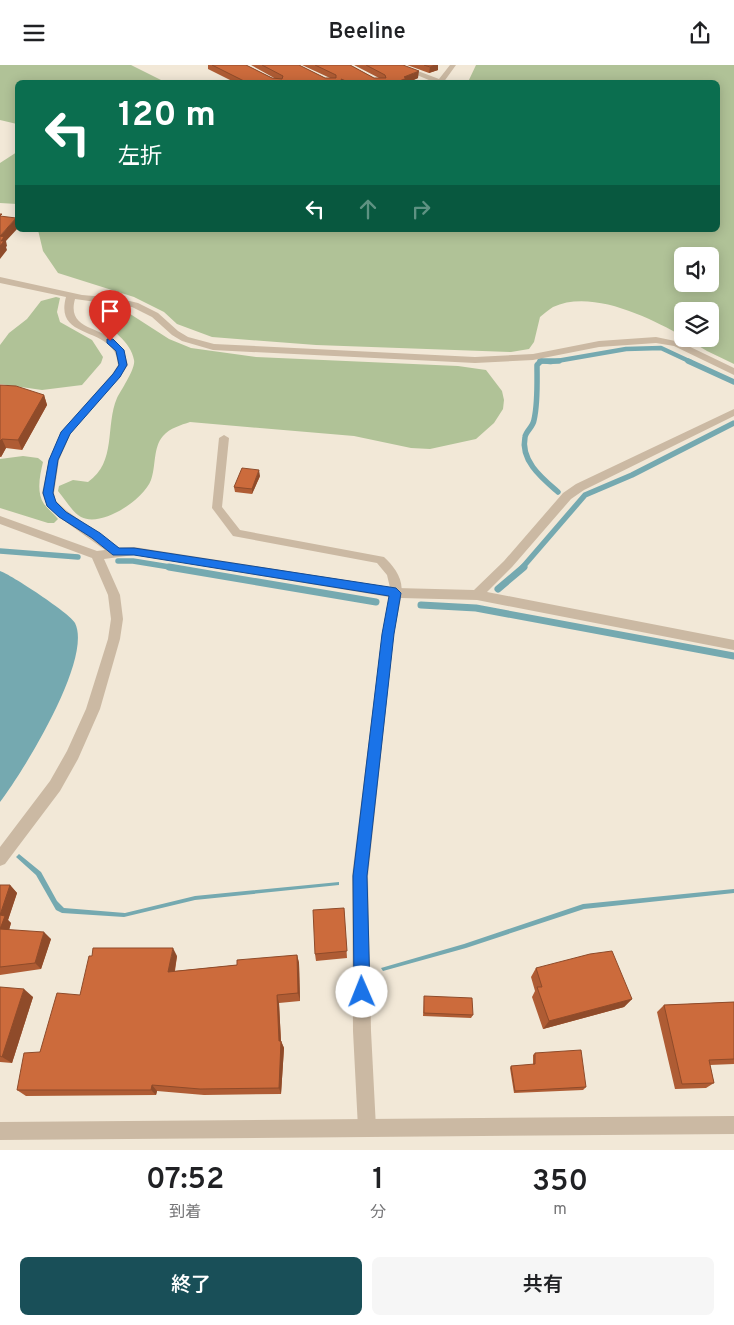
<!DOCTYPE html>
<html lang="ja">
<head>
<meta charset="utf-8">
<style>
  :root { --surface:#fff; --page:#f6f6f6; --text:#202124; --muted:#757577; --accent:#194f58 }
  body { margin:0; font-family:Overpass,"Noto Sans JP",sans-serif; background:var(--page); color:var(--text); height:100vh; display:flex; flex-direction:column; font-size:19px; white-space:nowrap }
  * { box-sizing:border-box; margin:0 }
  p { font-size:16px; color:var(--muted) }
  .icon { flex:none; width:28px; height:28px; fill:none; stroke:currentColor; stroke-width:2; stroke-linecap:round; stroke-linejoin:round }
  .map { position:relative; height:1085px; overflow:hidden }
  .details { display:flex; flex-direction:column; background:var(--surface); flex:1 }
  .details>* { flex:none }
  .banner { position:absolute; left:15px; top:15px; width:705px; height:152px; border-radius:8px; box-shadow:0 2px 12px #0003; background:#0b6e4f; color:#fff; overflow:hidden }
  .buttons { position:absolute; left:674px; top:182px; display:grid; gap:10px }
  .buttons a { display:grid; place-items:center; width:45px; height:45px; border-radius:8px; background:var(--surface); box-shadow:0 2px 12px #0003; font-size:25px }
  .pin { position:absolute; display:grid; place-items:center; width:42px; height:42px; color:#fff; margin:-51px -21px; border-radius:50% 50% 50% 0; rotate:-45deg; box-shadow:0 0 5px #0007 }
  .pin .icon { rotate:45deg }
  .me { position:absolute; width:55px; margin:-28px; rotate:359deg; stroke-linejoin:round; filter:drop-shadow(0 0 4px #0008) }
  .turn { display:flex; align-items:center; gap:18px; height:105px; padding:0 20px; font-size:22px }
  .turn .icon { width:65px; height:65px; stroke-width:2.5 }
  .turn b { display:block; font-size:35px; line-height:42px }
  .lanes { display:flex; align-items:center; height:48px; padding:0 20px; background:#0003; justify-content:center; gap:25px; direction:ltr }
  .lanes .off { opacity:.35 }
  .eta { display:flex; justify-content:space-evenly; align-items:center; height:85px; text-align:center }
  .eta b { font-size:30px; font-weight:600; line-height:35px }
  .primary-button { display:flex; gap:10px; margin-top:auto; padding:10px 20px }
  .primary-button a { flex:1; height:58px; border-radius:8px; background:var(--accent); color:#fff; font-size:20px; font-weight:600; line-height:58px; text-align:center }
  .primary-button a+a { background:var(--page); color:var(--text) }
  header { display:flex; justify-content:space-between; align-items:center; height:65px; padding:0 20px; background:var(--surface); font-size:22px; font-weight:600 }
  .map>svg:first-child { display:block }
  .green { fill:#b0c297; fill-rule:evenodd }
  .water { fill:#75a9b0 }
  .lines { fill:none; stroke-linecap:round; stroke-linejoin:round }
  .stream-far2 { stroke:#75a9b0; stroke-width:4.5 }
  .stream-far1 { stroke:#75a9b0; stroke-width:5.5 }
  .stream { stroke:#75a9b0; stroke-width:7 }
  .service { fill:#cbb9a3; fill-rule:evenodd }
  .minor { fill:#cbb9a3; fill-rule:evenodd }
  .tertiary { fill:#cbb9a3; fill-rule:evenodd }
  .wall { fill:#af5c34 }
  .shaded-wall { fill:#8f4b2a }
  .building { fill:#cc6b3c; stroke:#8f4b2a }
  .route { fill:#1a73e8; stroke:#114b97 }
</style>
</head>
<body>
<header><svg class="icon" aria-label="menu" viewBox="0 0 24 24"><path d="M4 6h16M4 12h16M4 18h16"/></svg>Beeline<svg class="icon" aria-label="share" viewBox="0 0 24 24"><path d="M12 15V3M7 8l5-5 5 5M5 13v7h14v-7"/></svg></header>
<div class="map">
<svg width="734" height="1085" viewBox="0 0 734 1085">
  <rect width="100%" height="100%" fill="#f2e8d7"/>
  <g class="green">
    <path d="M0,0H131L165,17L18,18L17,59L0,55Z"/>
    <path d="M476,0H734V299L707,286L687,274H710V246H682V271C649,252 591,224 553,242C548,245 544,249 540,252L534,277L529,284L511,287L316,280L212,272L177,259L164,247L134,232L58,208L43,186L38,165H718V18L468,17ZM682,191H710V219H682Z"/>
    <path d="M17,87V139L0,138V98Z"/>
    <path d="M56,232L60,233L57,247L60,257L92,275L103,292L101,298L82,320L42,325L0,319V280L9,268L27,254L41,236Z"/>
    <path d="M115,242L124,245L169,274L191,283L256,292L458,301L486,305L502,326L504,335L503,344L494,358L476,374L430,384L411,383L354,371L190,357C181,360 170,363 163,371C153,382 156,402 151,415C144,434 102,463 81,452C72,447 65,434 58,426L59,421L73,415L88,417C117,397 105,361 117,333C121,325 136,303 134,295C131,276 110,264 97,252L100,246Z"/>
    <path d="M23,391L38,393L43,397C40,410 36,427 44,439C48,444 54,449 58,454L54,458H48L0,443V394Z"/>
  </g>
  <g class="water">
    <path d="M0,506C10,509 71,549 75,558C93,594 23,707 0,737Z"/>
    <path d="M19,789L41,807L57,836L64,843L125,848L195,831L339,817V820L195,835L124,852L62,848L56,845L36,810L16,792Z"/>
    <path d="M734,824V828L584,844L466,883L383,906L381,903L464,879L583,839Z"/>
  </g>
  <g class="lines">
    <g class="stream-far2">
      <path d="M540,296L550,297"/>
      <path d="M551,297L626,284L661,283L691,297"/>
    </g>
    <g class="stream-far1">
      <path d="M540,296H559"/>
      <path d="M541,296L537,300C537,318 538,338 534,355C533,362 526,366 525,372C520,396 543,414 558,427"/>
      <path d="M688,296L734,317"/>
      <path d="M0,486L78,492"/>
      <path d="M118,496H133L176,503"/>
      <path d="M522,503L585,430L632,410L734,358"/>
    </g>
    <g class="stream">
      <path d="M169,502L376,537"/>
      <path d="M498,524L524,502"/>
      <path d="M421,540L476,543L734,591"/>
    </g>
    <path class="service" d="M224,370L229,373L222,442L240,465L384,492C394,501 406,517 400,531H392L387,510L377,498L233,471L212,443L219,373Z"/>
    <g class="minor">
      <path d="M393,0H402L439,14L450,0H456L443,18H436Z"/>
      <path d="M0,212L82,230L117,233L138,238L158,248L178,266L188,272L214,279L475,292L533,289L599,276L656,272L680,277L734,303V310L674,281L656,278L599,282L533,295L475,298L213,285L182,276L172,270L152,252L132,242L75,234C66,266 103,261 118,279C124,285 126,292 128,300L120,312L71,368L59,395L54,428L56,436L67,446L119,483L134,482L396,523L474,525L504,496L563,428L576,419L734,344V351L584,425L571,434L512,502L487,527L734,575V585L477,535L401,533L394,569L368,811L371,966L376,1063L374,1070L367,1072L360,1070L358,1063L353,966L352,811L382,569L389,532L134,490L104,494L120,530L123,554L120,574L100,644L78,694L60,726L5,799L0,801V782L50,716L67,686L86,644L108,574L111,554L108,530L92,493L0,459V451L97,486L105,485L59,452L47,441L42,428L49,395L61,367L113,308L118,300C117,293 116,287 111,282C93,263 56,269 66,232L0,218Z"/>
    </g>
    <path class="tertiary" d="M734,1051V1069L0,1075V1057Z"/>
  </g>
  <g class="wall">
    <path d="M208,0H246L272,13L276,14L251,0H299L325,13H330L302,0H350L374,13H379L354,0H403L418,13L407,18H236L208,4Z"/>
    <path d="M407,0H438V5L429,8Z"/>
    <path d="M0,320L44,330L47,340L22,385L6,383L1,392H0Z"/>
    <path d="M260,411L252,429L235,427L234,422Z"/>
    <path d="M0,820H10L17,828L8,855L11,858L9,865L51,874L41,904L0,910Z"/>
    <path d="M344,843L347,893L316,896L315,889Z"/>
    <path d="M297,890L299,898L300,936L279,938L281,976L284,983L281,1029L204,1030L157,1026L156,1030L26,1031L17,1025L40,987L80,930L177,891L175,906L237,900Z"/>
    <path d="M536,903L632,934L624,942L543,964L532,932L535,926L531,912Z"/>
    <path d="M0,922L33,932L12,998L0,997Z"/>
    <path d="M424,931L473,950L471,953L423,951Z"/>
    <path d="M734,937V999L710,1000L714,1018L706,1023L675,1024L657,947L664,940Z"/>
    <path d="M535,988L586,1022L583,1025L514,1028L510,1003L511,1001L533,1000V990Z"/>
  </g>
  <g class="shaded-wall">
    <path d="M434,0H438V5L429,8L430,2Z"/>
    <path d="M419,6L418,13L407,18H394L404,12Z"/>
    <path d="M16,153L18,157V163L6,176L7,181L6,182L7,185L0,194V171Z"/>
    <path d="M44,330L47,340L22,385L18,375Z"/>
    <path d="M2,374L6,383L1,392L0,390V376Z"/>
    <path d="M259,405L260,411L252,429V424Z"/>
    <path d="M10,820L17,828L8,855L11,858L7,872L0,865V850Z"/>
    <path d="M44,867L51,874L41,904L35,898Z"/>
    <path d="M173,883L177,891L173,915L168,907Z"/>
    <path d="M297,890L299,898L300,936L298,928Z"/>
    <path d="M24,924L33,932L12,998L2,992Z"/>
    <path d="M277,930L279,938L281,978V976L284,983L281,1029L279,1023V976Z"/>
    <path d="M632,934L624,942L543,964L549,956Z"/>
    <path d="M152,1020L157,1026L156,1030L151,1025Z"/>
  </g>
  <g class="building">
    <path d="M212,0H246L272,13L282,14L283,11L262,0H299L325,13H336V10L315,0H350L374,13H386L385,10L366,0H403L419,6L404,12L407,13L394,18H351L341,14L342,16L337,18H248Z"/>
    <path d="M424,0H435L430,2Z"/>
    <path d="M0,149H2L0,151L16,153L0,171Z"/>
    <path d="M0,171L4,172L1,176H4L0,181Z"/>
    <path d="M0,320L16,321L44,330L18,375L2,374L0,376Z"/>
    <path d="M242,403L259,405L252,424L234,422Z"/>
    <path d="M0,820H10L0,850Z"/>
    <path d="M344,843L347,886L315,889L313,845Z"/>
    <path d="M0,850L5,851L0,864Z"/>
    <path d="M0,864L44,867L35,898L0,902Z"/>
    <path d="M93,883H173L168,907L237,900V895L297,890L298,928L277,930L279,976H281L279,1023L200,1024L152,1020L151,1025H17L24,988L40,987L57,928L80,930L89,891H92Z"/>
    <path d="M612,886L632,934L549,956L537,922H542L536,903L590,889Z"/>
    <path d="M0,922L24,924L2,992L0,991Z"/>
    <path d="M424,931L472,933L473,950L424,948Z"/>
    <path d="M734,937V994L709,995L714,1018L682,1019L664,940Z"/>
    <path d="M581,985L586,1022L515,1026L511,1001L535,999V988Z"/>
  </g>
  <path class="route" d="M107,274H113L124,285L127,300L120,312L70,369L58,395L53,428L56,437L66,447L100,468L119,483H134L396,523L401,528L394,569L367,811L370,927L367,932L362,935L356,932L354,927L353,811L382,569L389,531L134,490H113L92,473L59,452L47,441L43,428L49,395L61,367L113,309L119,300L116,286L107,278Z"/>
</svg>
<div class="buttons">
<a><svg class="icon" aria-label="sound" viewBox="0 0 24 24"><path d="M4 9h4l5-4v14l-5-4H4zM17 9q2 3 0 6"/></svg></a>
<a><svg class="icon" aria-label="layers" viewBox="0 0 24 24"><path d="M12 4l9 5-9 5-9-5zM3 14l9 5 9-5"/></svg></a>
</div>
<div class="pin" style="left:110px;top:276px;background:#d93025"><svg class="icon" aria-label="arrive" viewBox="0 0 24 24"><path d="M6 21V4h12l-3 4 3 4H6"/></svg></div>
<svg class="me" style="left:362px;top:927px" viewBox="-20 -20 40 40"><circle r="19" fill="#fff"/><path d="M0-13L10 11 0 6-10 11z" fill="#1a73e8"/></svg>
<div class="banner">
<div class="turn"><svg class="icon" aria-label="left" viewBox="0 0 24 24"><path d="M17 20v-9H6M10 6l-5 5 5 5"/></svg><div><b>120 m</b>左折</div></div>
<div class="lanes"><svg class="icon" aria-label="left" viewBox="0 0 24 24"><path d="M17 20v-9H6M10 6l-5 5 5 5"/></svg><svg class="icon off" aria-label="ahead" viewBox="0 0 24 24"><path d="M12 20V5M6 11l6-6 6 6"/></svg><svg class="icon off" aria-label="right" viewBox="0 0 24 24"><path d="M7 20v-9h11M14 6l5 5-5 5"/></svg></div>
</div>
</div>
<section class="details">
<div class="eta">
<div><b>07:52</b><p>到着</p></div>
<div><b>1</b><p>分</p></div>
<div><b>350</b><p>m</p></div>
</div>
<div class="primary-button"><a>終了</a><a>共有</a></div>
</section>
</body>
</html>
